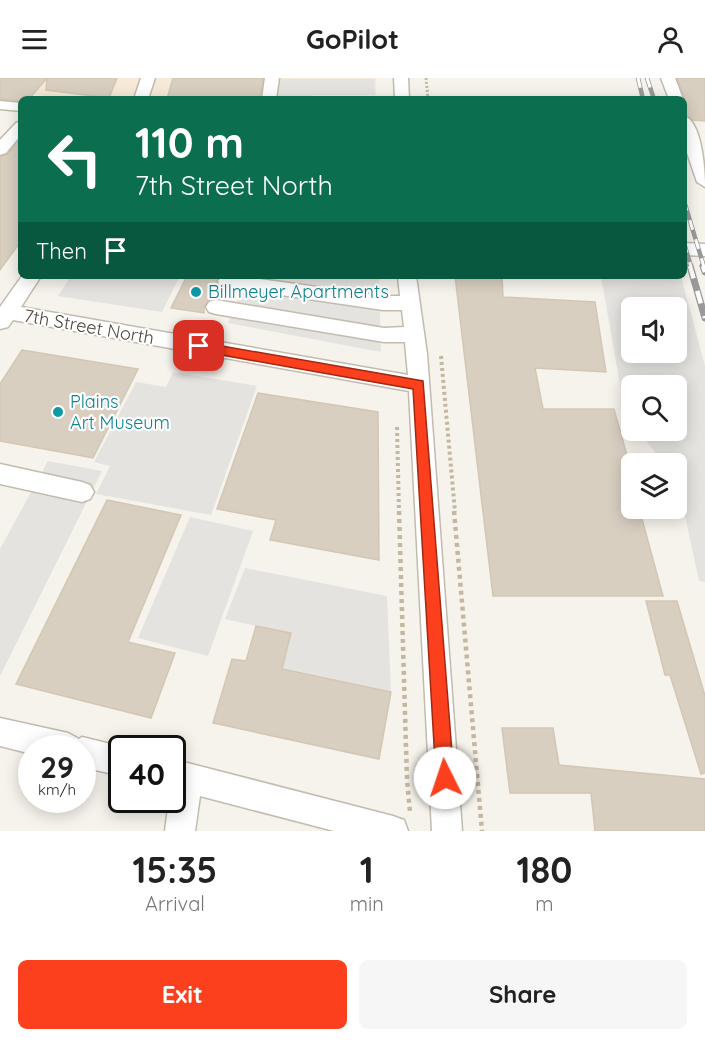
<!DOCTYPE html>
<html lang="en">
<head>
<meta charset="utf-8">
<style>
  :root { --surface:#fff; --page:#f6f6f6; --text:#222; --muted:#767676; --accent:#fc3f1d }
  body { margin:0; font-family:Quicksand,sans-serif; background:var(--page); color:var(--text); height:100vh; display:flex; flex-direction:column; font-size:22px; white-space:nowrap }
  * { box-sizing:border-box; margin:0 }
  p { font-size:20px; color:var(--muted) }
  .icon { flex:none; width:33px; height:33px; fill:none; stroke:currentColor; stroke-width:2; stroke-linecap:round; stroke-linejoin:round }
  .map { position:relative; height:753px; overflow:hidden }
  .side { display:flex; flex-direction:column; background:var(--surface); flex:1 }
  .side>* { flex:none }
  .hud { position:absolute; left:18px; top:18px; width:669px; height:183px; border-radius:9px; box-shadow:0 3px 15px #0003; background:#0b6e4f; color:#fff; overflow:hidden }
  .fabs { position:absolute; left:621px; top:219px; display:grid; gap:12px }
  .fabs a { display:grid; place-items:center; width:66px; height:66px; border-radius:9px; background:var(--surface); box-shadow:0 3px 15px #0003; font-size:30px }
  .speed { position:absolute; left:18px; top:657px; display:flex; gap:12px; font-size:30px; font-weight:700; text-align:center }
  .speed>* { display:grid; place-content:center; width:78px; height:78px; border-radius:50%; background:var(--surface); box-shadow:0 3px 15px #0003; line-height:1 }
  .speed small { font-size:15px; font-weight:400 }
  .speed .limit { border:3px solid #111; border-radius:9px; background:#fff; color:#111 }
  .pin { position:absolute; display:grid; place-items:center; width:51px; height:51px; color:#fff; margin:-26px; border-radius:12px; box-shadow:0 3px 9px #0006 }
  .me { position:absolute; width:66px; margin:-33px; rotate:356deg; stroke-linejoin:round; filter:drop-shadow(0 0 4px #0008) }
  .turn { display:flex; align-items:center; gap:21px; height:126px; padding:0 18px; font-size:27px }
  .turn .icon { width:78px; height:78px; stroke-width:2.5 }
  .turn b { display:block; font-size:42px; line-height:51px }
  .then { display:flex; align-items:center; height:57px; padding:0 18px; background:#0003; gap:12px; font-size:22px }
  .eta { display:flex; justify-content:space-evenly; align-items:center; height:102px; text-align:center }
  .eta b { font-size:36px; font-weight:800; line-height:42px }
  .button { display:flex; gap:12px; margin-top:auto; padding:12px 18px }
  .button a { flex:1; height:69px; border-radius:9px; background:var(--accent); color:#fff; font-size:24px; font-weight:800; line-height:69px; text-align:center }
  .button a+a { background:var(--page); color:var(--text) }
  header { display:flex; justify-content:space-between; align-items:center; height:78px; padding:0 18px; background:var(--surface); font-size:27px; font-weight:800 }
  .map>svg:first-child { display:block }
  .commercial { fill:#f7ead8 }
  .parking { fill:#e5e3e0; fill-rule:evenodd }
  .building { fill:#d8cfc1; stroke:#d3c7b4; stroke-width:1.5 }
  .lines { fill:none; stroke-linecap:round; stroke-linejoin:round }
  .minor-casing { stroke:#c2bbae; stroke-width:3 }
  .path-far2 { stroke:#c4b79f; stroke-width:3; stroke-dasharray:2 2; stroke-linecap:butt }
  .path-far1 { stroke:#c4b79f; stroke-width:4; stroke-dasharray:3 3; stroke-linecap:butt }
  .path { stroke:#c4b79f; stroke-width:4.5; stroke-dasharray:4 4; stroke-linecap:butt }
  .minor { fill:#fff; fill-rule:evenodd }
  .rail-far1-casing { stroke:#9a9a9a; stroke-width:4.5 }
  .rail-casing { stroke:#9a9a9a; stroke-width:7 }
  .rail-far1 { stroke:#fff; stroke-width:3; stroke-dasharray:10; stroke-linecap:butt }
  .rail { stroke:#fff; stroke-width:4.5; stroke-dasharray:13; stroke-linecap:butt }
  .route { fill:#fc3f1d; stroke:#a42913; stroke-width:1.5 }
  .culture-dot { fill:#0f9aa8; stroke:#fff; stroke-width:2 }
  .labels { text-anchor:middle; stroke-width:4.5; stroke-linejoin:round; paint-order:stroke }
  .culture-label { font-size:18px; fill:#0d838f; stroke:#fff; text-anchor:start }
  .street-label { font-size:18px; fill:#4b4439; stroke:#fff }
</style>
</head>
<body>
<header><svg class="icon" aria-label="menu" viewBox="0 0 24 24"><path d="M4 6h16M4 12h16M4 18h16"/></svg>GoPilot<svg class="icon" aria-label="person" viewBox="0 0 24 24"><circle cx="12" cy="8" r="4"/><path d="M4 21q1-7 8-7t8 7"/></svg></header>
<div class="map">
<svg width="705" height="753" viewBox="0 0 705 753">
  <rect width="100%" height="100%" fill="#f6f3ec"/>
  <path class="commercial" d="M0,0H376V21H68L0,12Z"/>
  <g class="parking">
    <path d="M280,1H374L375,17H312V21H277Z"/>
    <path d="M71,198H180L162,234L58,218Z"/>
    <path d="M247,198H379L381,274L228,245Z"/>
    <path d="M601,198H681L705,288V504L699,503L677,401L676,386L664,385L638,353L676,352V308H632L631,344L625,335ZM632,230H676V274H632Z"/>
    <path d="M173,294L257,308L211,437L96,416L110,388L94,384L136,304L166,309Z"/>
    <path d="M48,383L102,393L0,598V471Z"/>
    <path d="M190,439L253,453L208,578L138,560Z"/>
    <path d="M245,490L387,518L391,614L282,591L256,548L225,541Z"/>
  </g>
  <g class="building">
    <path d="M0,0H117L109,20L46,12L47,0L29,21L21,23L0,21Z"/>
    <path d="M173,0H263L260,21H167Z"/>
    <path d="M677,0H705V43L693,42L684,36L685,20Z"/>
    <path d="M21,61V163L0,192V79L8,76Z"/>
    <path d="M187,198H219L211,221L204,228V235L171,230Z"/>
    <path d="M455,198H502L503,219L595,224L606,294L535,290L543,331H614L632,395V430H639L663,518H493Z"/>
    <path d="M22,272L138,291L93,380L0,363V306Z"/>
    <path d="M258,315L378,334L379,482L270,462L276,442L217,431Z"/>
    <path d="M107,422L181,437L128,564L175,575L151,640L16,606Z"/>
    <path d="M646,523H677L705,618V695L701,696L670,597H665Z"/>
    <path d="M256,548L291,555L282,591L391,614L379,681L213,645L232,581L246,583Z"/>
    <path d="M502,650H553L559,687L705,701V753H595L591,715H510Z"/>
  </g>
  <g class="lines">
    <defs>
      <g id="minor">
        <path d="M141,0H155L148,21H134Z"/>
        <path d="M265,0H279L276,21H262Z"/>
        <path d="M394,0H408L409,21H395Z"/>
        <path d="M661,0H675L683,21H669Z"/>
        <path d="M0,23L21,25V33L0,31Z"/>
        <path d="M684,38C702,43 705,93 705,109L697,104L684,66Z"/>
        <path d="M21,43V57L6,75L0,77V62L16,45Z"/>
        <path d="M684,165L705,166V178L684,177Z"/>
        <path d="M22,198H41L21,229L408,297L405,264H384L216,236L209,234L206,229L209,224L216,222L384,250L404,249L402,232H383L227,209L220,208L218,203L222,198H237L383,218H400L398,198H416L427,276L462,753H432L409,313L13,242L8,249L0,251V229Z"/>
        <path d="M0,386L82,404L90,407L94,414L90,421L82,424L0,406Z"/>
        <path d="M0,640L68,655L79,661L82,659L127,670H122V698L82,689V670H32V676L0,668Z"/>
        <path d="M172,681L393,738L404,742L408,753H334L200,718L195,753H165L169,722H172Z"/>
      </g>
    </defs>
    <use href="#minor" class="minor-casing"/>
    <path class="path-far2" d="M426,0L428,21"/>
    <g class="path-far1">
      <path d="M441,278L455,434"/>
      <path d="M397,349L399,434"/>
    </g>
    <g class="path">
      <path d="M399,433L407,702L410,734"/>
      <path d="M454,433L482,753"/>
    </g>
    <use href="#minor" class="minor"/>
    <defs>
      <g id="rail-far1">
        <path d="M638,0L643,21"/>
        <path d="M647,0L654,21"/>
        <path d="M684,123L704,189"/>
        <path d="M684,165L691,189"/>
      </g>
      <g id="rail">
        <path d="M690,188L705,240"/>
        <path d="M703,188L705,194"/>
      </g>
    </defs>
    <use href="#rail-far1" class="rail-far1-casing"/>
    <use href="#rail" class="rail-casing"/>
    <use href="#rail-far1" class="rail-far1"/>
    <use href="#rail" class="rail"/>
  </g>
  <path class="route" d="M199,264L423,303L454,700L451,707L445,710L438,707L436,700L413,311L199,273L193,268Z"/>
  <g class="culture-dot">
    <circle cx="196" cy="214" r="6"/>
    <circle cx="58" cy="334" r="6"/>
  </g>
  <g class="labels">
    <g class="culture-label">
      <text x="208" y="220">Billmeyer Apartments</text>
      <text x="70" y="330">Plains<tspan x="70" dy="21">Art Museum</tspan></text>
    </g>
    <g class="street-label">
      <text transform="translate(89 249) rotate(10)" y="6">7th Street North</text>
    </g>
  </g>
</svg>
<div class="fabs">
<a><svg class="icon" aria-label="sound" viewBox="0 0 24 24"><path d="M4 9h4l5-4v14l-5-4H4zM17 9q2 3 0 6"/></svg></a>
<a><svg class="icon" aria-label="search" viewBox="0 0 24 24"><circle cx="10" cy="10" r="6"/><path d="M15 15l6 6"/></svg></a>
<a><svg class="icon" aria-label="layers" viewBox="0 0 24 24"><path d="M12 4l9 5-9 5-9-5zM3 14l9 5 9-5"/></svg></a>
</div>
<div class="speed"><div>29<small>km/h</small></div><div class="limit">40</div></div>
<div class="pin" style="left:199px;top:268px;background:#d93025"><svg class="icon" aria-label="arrive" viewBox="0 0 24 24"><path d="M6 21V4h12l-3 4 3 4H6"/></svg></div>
<svg class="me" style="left:445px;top:700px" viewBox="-20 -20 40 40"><circle r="19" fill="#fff"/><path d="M0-13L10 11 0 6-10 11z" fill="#fc3f1d"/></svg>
<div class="hud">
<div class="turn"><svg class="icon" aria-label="left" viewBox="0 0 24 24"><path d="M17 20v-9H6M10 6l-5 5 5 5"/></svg><div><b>110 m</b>7th Street North</div></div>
<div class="then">Then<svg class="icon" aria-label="arrive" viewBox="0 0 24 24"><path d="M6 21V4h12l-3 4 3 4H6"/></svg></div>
</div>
</div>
<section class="side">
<div class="eta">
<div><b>15:35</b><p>Arrival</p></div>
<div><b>1</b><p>min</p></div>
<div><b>180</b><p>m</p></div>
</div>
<div class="button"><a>Exit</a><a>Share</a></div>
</section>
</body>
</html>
